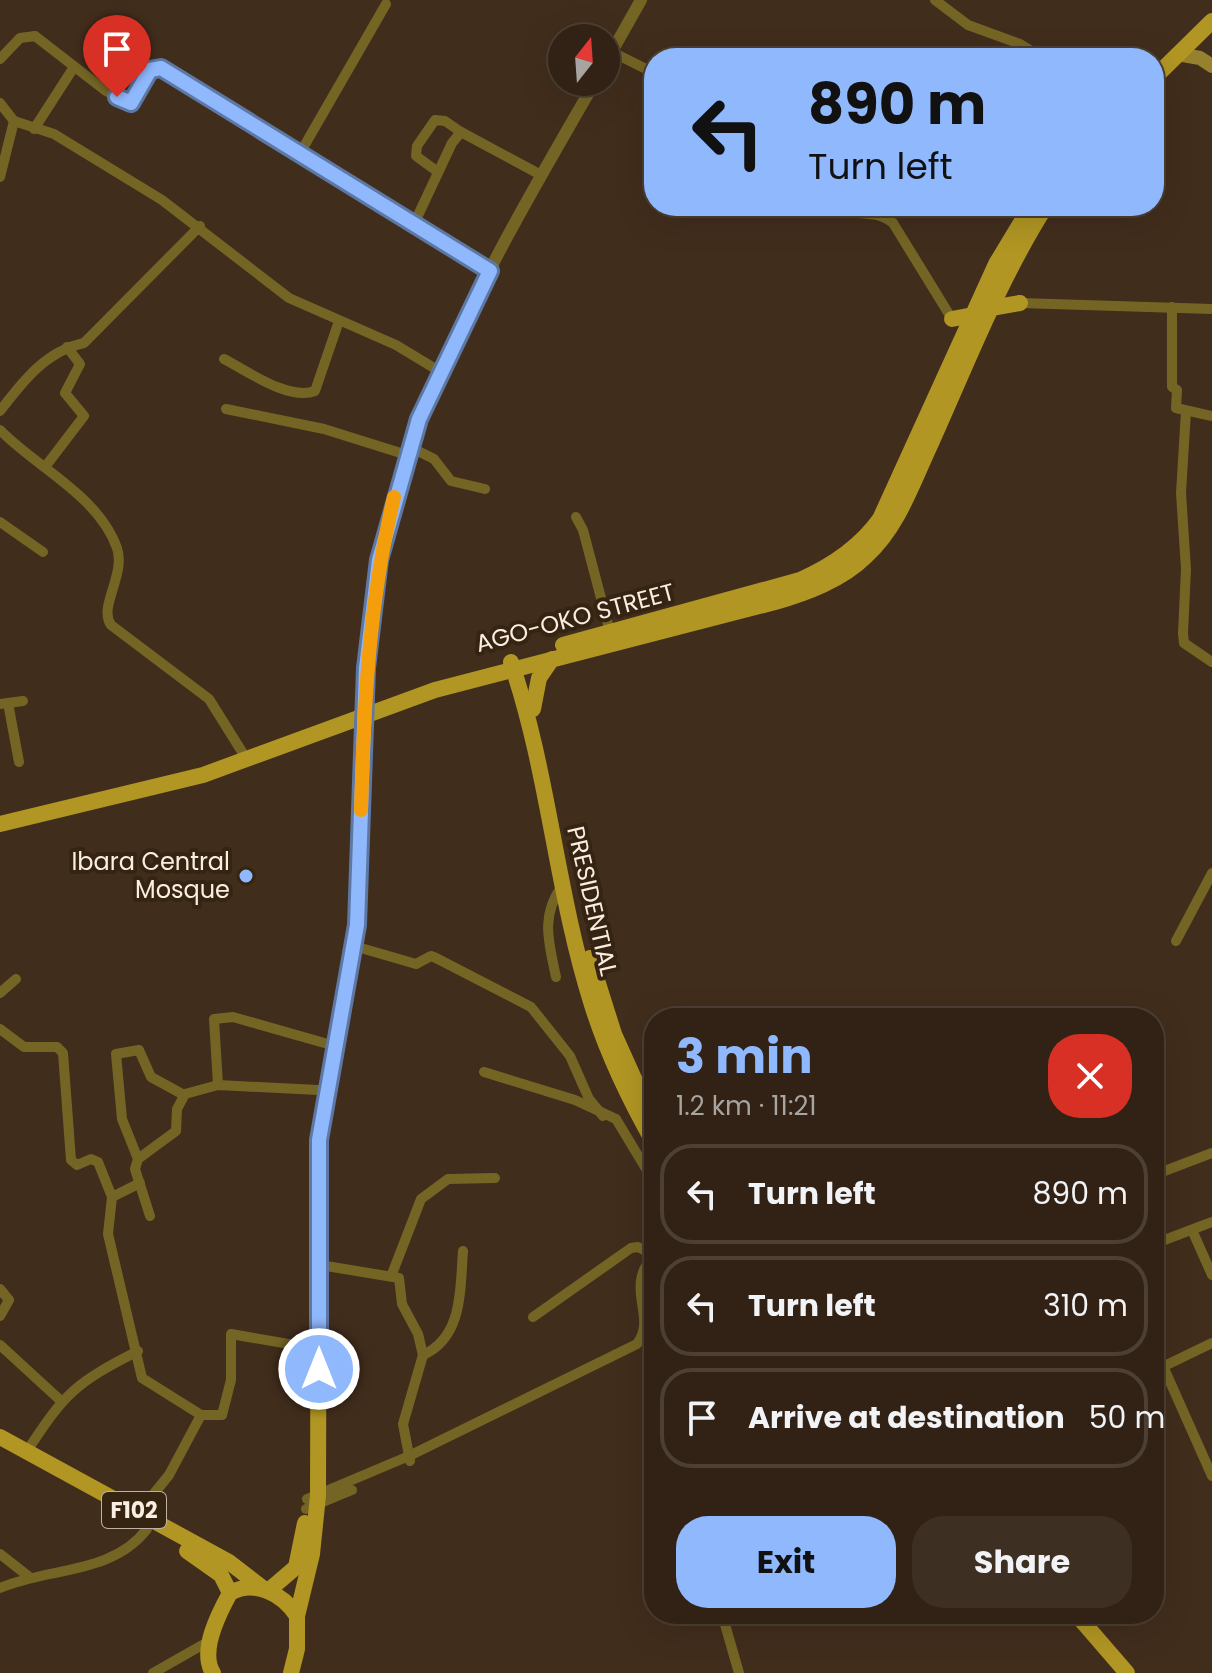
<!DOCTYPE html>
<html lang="en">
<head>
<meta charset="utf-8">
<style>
  :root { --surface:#312215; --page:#3d2f22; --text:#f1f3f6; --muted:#a8a4a0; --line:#4c3f34; --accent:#8fb8fd }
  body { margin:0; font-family:Poppins,sans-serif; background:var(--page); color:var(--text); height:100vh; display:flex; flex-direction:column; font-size:30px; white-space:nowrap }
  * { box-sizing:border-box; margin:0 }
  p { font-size:26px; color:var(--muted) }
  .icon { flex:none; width:44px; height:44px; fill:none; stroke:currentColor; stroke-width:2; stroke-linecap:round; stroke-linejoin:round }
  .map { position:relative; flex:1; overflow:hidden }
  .side { position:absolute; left:644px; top:1008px; width:520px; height:616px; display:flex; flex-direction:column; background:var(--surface); border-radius:32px; box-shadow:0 8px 32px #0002,0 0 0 2px var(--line) }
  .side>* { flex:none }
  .top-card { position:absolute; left:644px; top:48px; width:520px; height:168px; border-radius:32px; box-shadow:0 8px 32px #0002,0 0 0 2px var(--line); background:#8fb8fd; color:#111; overflow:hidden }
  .needle { width:52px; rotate:17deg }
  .buttons { position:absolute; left:548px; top:24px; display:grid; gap:16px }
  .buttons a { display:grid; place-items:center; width:72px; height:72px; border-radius:50%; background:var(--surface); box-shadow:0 8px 32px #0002,0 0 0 2px var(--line); font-size:40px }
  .pin { position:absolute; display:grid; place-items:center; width:68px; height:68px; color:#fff; margin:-82px -34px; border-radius:50% 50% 50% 0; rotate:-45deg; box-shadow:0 0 8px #0007 }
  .pin .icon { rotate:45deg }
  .me { position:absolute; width:88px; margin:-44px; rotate:0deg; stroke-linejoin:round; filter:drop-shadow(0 0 6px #0008) }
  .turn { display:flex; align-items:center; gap:28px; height:168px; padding:0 32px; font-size:36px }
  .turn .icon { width:104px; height:104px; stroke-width:2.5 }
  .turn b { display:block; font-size:56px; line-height:68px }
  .round { display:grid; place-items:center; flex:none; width:84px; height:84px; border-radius:32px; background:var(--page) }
  .headline { display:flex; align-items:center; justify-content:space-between; height:136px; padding:0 32px }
  h1 { font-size:48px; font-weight:700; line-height:60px; color:var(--accent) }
  .action { display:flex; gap:16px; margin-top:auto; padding:16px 32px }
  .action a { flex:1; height:92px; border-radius:32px; background:var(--accent); color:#111; font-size:32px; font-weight:700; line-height:92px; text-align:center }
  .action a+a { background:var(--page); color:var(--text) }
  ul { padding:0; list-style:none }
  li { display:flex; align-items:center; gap:24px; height:100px; margin:0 16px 12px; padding:0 16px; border:4px solid var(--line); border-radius:32px }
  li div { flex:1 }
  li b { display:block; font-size:30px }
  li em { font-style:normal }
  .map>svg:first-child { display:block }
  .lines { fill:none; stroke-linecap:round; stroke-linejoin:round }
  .minor { stroke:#756525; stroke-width:10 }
  .tertiary { stroke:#756525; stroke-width:12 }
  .secondary { stroke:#96812f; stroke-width:14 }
  .primary { stroke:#b19623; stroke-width:16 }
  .route-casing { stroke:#5d78a4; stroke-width:20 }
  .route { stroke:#8fb8fd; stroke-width:14 }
  .slow { stroke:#f59e0b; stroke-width:14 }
  .poi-dot { fill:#8fb8fd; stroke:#362412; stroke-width:3 }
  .labels { text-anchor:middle; stroke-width:8; stroke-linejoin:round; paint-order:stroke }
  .shield { fill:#362412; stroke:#bfb1a4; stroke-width:2 }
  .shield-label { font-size:22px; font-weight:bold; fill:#faede2 }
  .street-label { font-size:24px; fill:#faede2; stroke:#362412 }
  .poi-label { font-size:24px; fill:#faede2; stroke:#362412; text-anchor:end }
</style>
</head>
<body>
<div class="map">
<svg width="1212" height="1673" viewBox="0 0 1212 1673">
  <rect width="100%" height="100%" fill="#412d1c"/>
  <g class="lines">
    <g class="minor">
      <path d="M935,0L968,25L1020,44L1043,58"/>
      <path d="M612,52L654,73"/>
      <path d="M0,59L20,38L35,36L106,91L131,103L150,70L161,68L490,271"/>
      <path d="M0,103L14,121L54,134L162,200L289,298L396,345L439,371"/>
      <path d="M34,129L74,67"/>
      <path d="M299,155L386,4"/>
      <path d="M438,172L416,156L417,146L435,120L445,121L461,132"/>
      <path d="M0,177L14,121"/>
      <path d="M825,206C848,219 871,206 893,223L952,319"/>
      <path d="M413,226L452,143L461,132L541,175"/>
      <path d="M1020,303L1212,309"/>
      <path d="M1172,307V387L1177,390L1176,408L1212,416"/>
      <path d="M224,359C247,371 289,401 315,391L339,321"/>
      <path d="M226,409L324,429L407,455"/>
      <path d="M0,411C23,381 46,351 84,343L200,226"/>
      <path d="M1186,411L1181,493L1186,569L1183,633L1184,643L1212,662"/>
      <path d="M0,430C37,468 98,495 117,548C126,575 98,607 111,625L209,699L244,755"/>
      <path d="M410,447L434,459L451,481L485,489"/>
      <path d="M45,467L84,416L65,393L80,364L67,347"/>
      <path d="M576,517L583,530L610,632"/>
      <path d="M0,522L43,552"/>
      <path d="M8,703L19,762"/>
      <path d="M0,704L23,701"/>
      <path d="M1176,941L1212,873"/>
      <path d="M354,946L416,964L431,956L436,958L531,1007L570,1056L589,1099L603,1116"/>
      <path d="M556,977C549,943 540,916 562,886"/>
      <path d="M0,993L16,979"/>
      <path d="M0,1029L24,1047H57L63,1053L71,1160L77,1165L91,1159L98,1162L112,1197L108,1234L142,1378L201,1415H222L231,1380V1334L312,1348"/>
      <path d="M484,1072L575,1100L616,1119L654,1182"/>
      <path d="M218,1085L214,1019L233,1017L328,1044"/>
      <path d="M138,1159L122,1119L116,1054L139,1050L151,1077L184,1095"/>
      <path d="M1154,1175L1212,1153"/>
      <path d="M112,1197L140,1183"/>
      <path d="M150,1216L135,1169L138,1159L176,1131L177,1109L185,1094L218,1085L318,1090"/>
      <path d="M1192,1230L1212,1275"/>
      <path d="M1154,1244L1212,1222"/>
      <path d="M320,1265L399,1278L402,1304L418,1334L423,1355L403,1424L410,1461"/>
      <path d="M392,1274L421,1199L448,1179L495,1178"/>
      <path d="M0,1289L9,1300L0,1316"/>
      <path d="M533,1317L631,1248L638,1247L654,1255"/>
      <path d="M649,1336C658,1311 637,1286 654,1263"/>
      <path d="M0,1345L60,1400"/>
      <path d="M423,1355C463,1337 460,1290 463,1251"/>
      <path d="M1163,1366L1212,1476"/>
      <path d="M1154,1371L1212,1343"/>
      <path d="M27,1451C65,1393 75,1383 138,1351"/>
      <path d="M307,1499L409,1456L637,1344C658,1316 623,1288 654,1255"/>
      <path d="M306,1509L352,1490"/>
      <path d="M139,1512L169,1475L201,1415"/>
      <path d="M0,1554L28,1576"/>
      <path d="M0,1588C48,1567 112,1575 147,1529"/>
      <path d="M722,1614L739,1673"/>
      <path d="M153,1673L211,1640"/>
    </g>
    <g class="tertiary">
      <path d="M606,62L641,0"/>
      <path d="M365,708C371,463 476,288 595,82"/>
    </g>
    <path class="secondary" d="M1177,54L1200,58L1212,66"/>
    <g class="primary">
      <path d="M1154,78L1212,21"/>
      <path d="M991,308L1020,303"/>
      <path d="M952,319L973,315"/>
      <path d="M563,645L800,580C832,566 860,547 880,519L996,264L1031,206"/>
      <path d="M511,662C549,773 556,892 592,1005C607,1053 629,1099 654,1143"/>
      <path d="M533,709L539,678L552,659"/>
      <path d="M0,824L203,775L435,690L775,602C806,593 842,580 866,556C899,526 913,481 932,441C968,361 999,280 1046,206"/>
      <path d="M590,958L614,1034L646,1105"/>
      <path d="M0,1437L229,1562L264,1589"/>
      <path d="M187,1551L221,1575L230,1593"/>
      <path d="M268,1591L296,1567L305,1523"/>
      <path d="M1076,1614L1127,1673"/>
      <path d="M297,1616L312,1554L318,1496L319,1140L357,925L365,711"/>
      <path d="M213,1673C199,1651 219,1613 230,1593C255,1579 283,1594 297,1616V1649L291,1673"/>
    </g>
  </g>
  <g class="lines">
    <defs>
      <path id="route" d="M117,97L131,103L150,70L161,68L490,271L419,419L379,560L366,668L357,925L319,1140V1369"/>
    </defs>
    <use href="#route" class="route-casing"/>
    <use href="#route" class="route"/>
    <path class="slow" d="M361,810C364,703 369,601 394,497"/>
  </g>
  <circle class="poi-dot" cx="246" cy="876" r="8"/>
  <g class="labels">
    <rect class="shield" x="102" y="1492" width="64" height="36" rx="6"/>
    <g class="shield-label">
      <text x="134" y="1518">F102</text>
    </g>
    <g class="street-label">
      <text transform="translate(575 618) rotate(-15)" y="8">AGO-OKO STREET</text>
      <text transform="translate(592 901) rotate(77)" y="8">PRESIDENTIAL</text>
    </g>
    <g class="poi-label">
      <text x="230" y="870">Ibara Central<tspan x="230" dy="28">Mosque</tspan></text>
    </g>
  </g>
</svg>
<div class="buttons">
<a><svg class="needle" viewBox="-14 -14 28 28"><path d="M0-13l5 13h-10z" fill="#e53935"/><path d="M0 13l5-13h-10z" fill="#a8a4a0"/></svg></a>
</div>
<div class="pin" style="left:117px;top:97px;background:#d93025"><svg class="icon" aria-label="arrive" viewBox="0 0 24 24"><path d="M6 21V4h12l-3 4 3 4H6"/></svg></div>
<svg class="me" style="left:319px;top:1369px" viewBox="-20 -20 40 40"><circle r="17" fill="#8fb8fd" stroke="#fff" stroke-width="3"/><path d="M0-11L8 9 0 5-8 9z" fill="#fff"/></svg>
<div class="top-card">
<div class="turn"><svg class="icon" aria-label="left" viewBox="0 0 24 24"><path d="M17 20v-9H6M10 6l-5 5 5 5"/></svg><div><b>890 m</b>Turn left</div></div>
</div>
<section class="side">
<div class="headline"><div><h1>3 min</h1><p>1.2 km · 11:21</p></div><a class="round" style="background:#d93025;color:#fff"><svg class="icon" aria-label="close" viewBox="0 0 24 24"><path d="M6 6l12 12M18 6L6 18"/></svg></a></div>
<ul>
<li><svg class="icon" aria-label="left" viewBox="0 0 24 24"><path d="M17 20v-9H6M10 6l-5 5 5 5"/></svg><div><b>Turn left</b></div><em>890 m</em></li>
<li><svg class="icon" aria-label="left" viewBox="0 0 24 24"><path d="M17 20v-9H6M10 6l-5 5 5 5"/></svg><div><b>Turn left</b></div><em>310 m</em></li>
<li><svg class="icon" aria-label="arrive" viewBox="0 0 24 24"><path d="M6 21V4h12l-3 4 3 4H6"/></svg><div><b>Arrive at destination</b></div><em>50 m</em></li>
</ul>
<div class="action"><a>Exit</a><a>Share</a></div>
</section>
</div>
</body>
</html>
